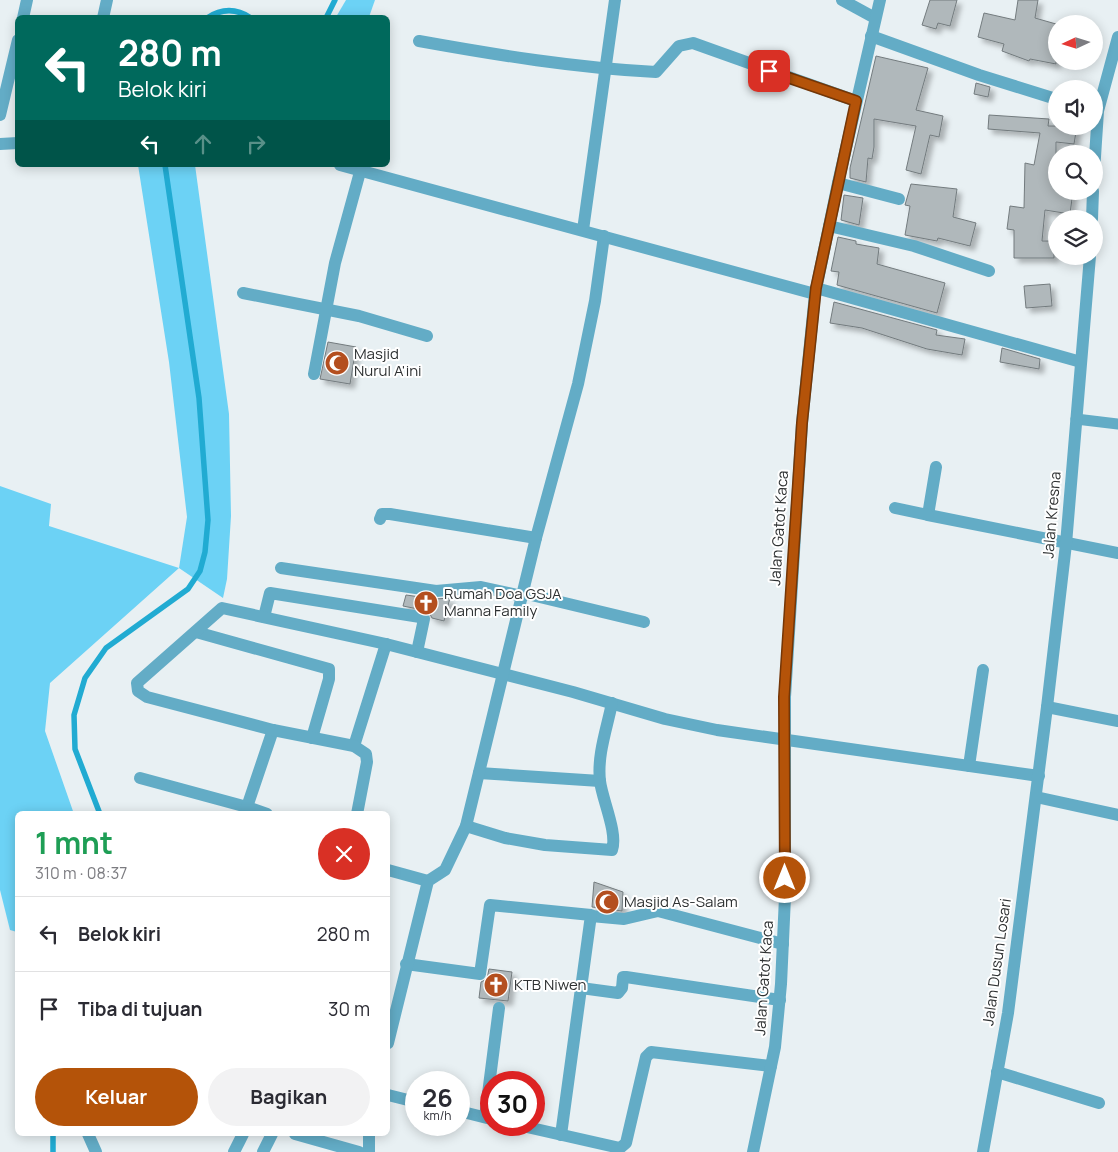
<!DOCTYPE html>
<html lang="id">
<head>
<meta charset="utf-8">
<style>
  :root { --surface:#fff; --page:#f2f2f3; --text:#2b2b33; --muted:#7c7c81; --line:#e1e1e2; --accent:#b45309 }
  body { margin:0; font-family:Manrope,sans-serif; background:var(--page); color:var(--text); height:100vh; display:flex; flex-direction:column; font-size:19px; white-space:nowrap }
  * { box-sizing:border-box; margin:0 }
  p { font-size:16px; color:var(--muted) }
  .icon { flex:none; width:28px; height:28px; fill:none; stroke:currentColor; stroke-width:2; stroke-linecap:round; stroke-linejoin:round }
  .map { position:relative; flex:1; overflow:hidden }
  .details { position:absolute; left:15px; top:811px; width:375px; height:325px; display:flex; flex-direction:column; background:var(--surface); border-radius:8px; box-shadow:0 2px 12px #0003 }
  .details>* { flex:none }
  .top-card { position:absolute; left:15px; top:15px; width:375px; height:152px; border-radius:8px; box-shadow:0 2px 12px #0003; background:#00695c; color:#fff; overflow:hidden }
  .needle { width:32px; rotate:266deg }
  .tools { position:absolute; left:1048px; top:15px; display:grid; gap:10px }
  .tools a { display:grid; place-items:center; width:55px; height:55px; border-radius:50%; background:var(--surface); box-shadow:0 2px 12px #0003; font-size:25px }
  .speed { position:absolute; left:405px; top:1071px; display:flex; gap:10px; font-size:25px; font-weight:700; text-align:center }
  .speed>* { display:grid; place-content:center; width:65px; height:65px; border-radius:50%; background:var(--surface); box-shadow:0 2px 12px #0003; line-height:1 }
  .speed small { font-size:12px; font-weight:400 }
  .speed .limit { border:8px solid #d22; background:#fff; color:#111 }
  .pin { position:absolute; display:grid; place-items:center; width:42px; height:42px; color:#fff; margin:-21px; border-radius:10px; box-shadow:0 2px 8px #0006 }
  .me { position:absolute; width:55px; margin:-28px; rotate:0deg; stroke-linejoin:round; filter:drop-shadow(0 0 4px #0008) }
  .turn { display:flex; align-items:center; gap:18px; height:105px; padding:0 20px; font-size:22px }
  .turn .icon { width:65px; height:65px; stroke-width:2.5 }
  .turn b { display:block; font-size:35px; line-height:42px }
  .lanes { display:flex; align-items:center; height:48px; padding:0 20px; background:#0003; justify-content:center; gap:25px; direction:ltr }
  .lanes .off { opacity:.35 }
  .round { display:grid; place-items:center; flex:none; width:52px; height:52px; border-radius:26px; background:var(--page) }
  .head { display:flex; align-items:center; justify-content:space-between; height:85px; padding:0 20px }
  h1 { font-size:30px; font-weight:700; line-height:38px; color:#1e9e55 }
  .button { display:flex; gap:10px; margin-top:auto; padding:10px 20px }
  .button a { flex:1; height:58px; border-radius:30px; background:var(--accent); color:#fff; font-size:20px; font-weight:700; line-height:58px; text-align:center }
  .button a+a { background:var(--page); color:var(--text) }
  ul { padding:0; list-style:none }
  li { display:flex; align-items:center; gap:15px; height:75px; padding:0 20px; border-top:1px solid var(--line) }
  li div { flex:1 }
  li b { display:block; font-size:19px }
  li em { font-style:normal }
  .map>svg:first-child { display:block }
  .green { fill:#6cd2f5 }
  .lines { fill:none; stroke-linecap:round; stroke-linejoin:round }
  .stream { stroke:#21abd2; stroke-width:5.5 }
  .building { fill:#b0b8bb; stroke:#737b7e; filter:url(#shadow) }
  .lane { stroke:#63acc6; stroke-width:11 }
  .street { stroke:#63acc6; stroke-width:12 }
  .route-casing { stroke:#753606; stroke-width:12 }
  .route { stroke:#b45309; stroke-width:9 }
  .labels { text-anchor:middle; stroke-width:4; stroke-linejoin:round; paint-order:stroke }
  .poi-label { font-size:15px; fill:#2e3132; stroke:#fff; text-anchor:start }
  .street-label { font-size:15px; fill:#2e3132; stroke:#fff }
</style>
</head>
<body>
<div class="map">
<svg width="1118" height="1152" viewBox="0 0 1118 1152">
  <defs>
    <filter id="shadow"><feDropShadow dx="4.5" dy="4.5" stdDeviation="2.5" flood-color="#0004"/></filter>
  </defs>
  <rect width="100%" height="100%" fill="#e8f0f3"/>
  <g class="green">
    <path d="M346,0H375L369,17H336Z"/>
    <path d="M138,165H195L229,414L231,516L227,579L223,598L179,568L50,683L45,731L74,814H18L17,932L10,930L0,890V486L51,504L49,526L179,568L187,517L169,362Z"/>
  </g>
  <g class="lines">
    <g class="stream">
      <path d="M207,18C222,8 236,8 251,18"/>
      <path d="M326,18L335,0"/>
      <path d="M100,814L75,749L74,715L85,678L106,648L188,589L200,571L205,552L208,520L199,398L165,165"/>
      <path d="M53,1134V1152"/>
    </g>
  </g>
  <g class="building">
    <path d="M930,0H957L950,26L938,23L936,29L922,25Z"/>
    <path d="M1018,0H1038L1035,18L1056,24V64L1030,59L1029,61L1002,51L1004,44L978,37L984,13L1015,20Z"/>
    <path d="M876,56L928,68L916,110L943,116L939,137L930,135L921,174L906,170L916,126L874,119V147L872,159L868,158L866,182L850,178V168Z"/>
    <path d="M976,83L990,87L988,97L974,94Z"/>
    <path d="M989,115L1049,119L1048,126H1077L1074,144L1056,142V191H1073L1070,214L1045,210L1042,241H1054V258H1014V230L1007,229L1010,206L1024,208L1025,163L1034,165L1040,133L988,129Z"/>
    <path d="M911,184L957,189L953,217L976,223L970,246L938,238L937,241L905,235L910,206L905,205Z"/>
    <path d="M844,195L863,198L859,225L841,220Z"/>
    <path d="M838,237L856,241V244L879,248L877,264L945,283L937,313L837,285L839,272L831,271Z"/>
    <path d="M1050,284L1052,306L1026,308L1024,286Z"/>
    <path d="M834,302L937,330L936,335L965,339L962,355L927,349L862,328L830,323Z"/>
    <path d="M328,342L356,347L350,384L320,379Z"/>
    <path d="M1002,348L1040,359L1039,369L1000,362Z"/>
    <path d="M406,595L435,599L450,598L444,621L432,618L430,614L423,610L403,606Z"/>
    <path d="M594,882L623,892L622,911L592,907Z"/>
    <path d="M489,969L512,972L508,1001L479,998L481,982L487,979Z"/>
  </g>
  <g class="lines">
    <path class="lane" d="M1076,419L1118,424"/>
    <g class="street">
      <path d="M842,0L875,18"/>
      <path d="M23,18L27,0"/>
      <path d="M103,18L107,0"/>
      <path d="M871,36L979,75L1056,99"/>
      <path d="M419,41C497,55 576,68 656,72L679,46L693,43L856,101"/>
      <path d="M0,115L18,40"/>
      <path d="M0,144L18,143"/>
      <path d="M340,165L815,294"/>
      <path d="M1094,172L1098,111L1118,37"/>
      <path d="M838,183L899,199"/>
      <path d="M1092,219L1093,191"/>
      <path d="M829,226L914,246L989,271"/>
      <path d="M583,230L615,0"/>
      <path d="M816,288L1081,362"/>
      <path d="M243,293L359,316L427,336"/>
      <path d="M314,374L335,263L360,172"/>
      <path d="M936,467L928,515L1118,553"/>
      <path d="M895,508L928,515"/>
      <path d="M380,519L382,514H390L536,538"/>
      <path d="M281,568L436,591L481,587L522,596"/>
      <path d="M523,593L644,622"/>
      <path d="M264,617L270,593L420,617L424,619L417,652"/>
      <path d="M196,632L329,669V679L312,738"/>
      <path d="M1047,707L1118,721"/>
      <path d="M354,746L386,644"/>
      <path d="M969,766L983,670"/>
      <path d="M479,773L600,781"/>
      <path d="M140,778L247,807"/>
      <path d="M1036,797L1118,815"/>
      <path d="M267,814L247,807L273,730"/>
      <path d="M357,814L367,762L366,754L354,746L273,730L147,697L138,691L137,683L222,608L386,644L573,692L665,719L717,730L1039,776"/>
      <path d="M466,826L505,838L545,845L612,850C618,833 602,799 600,781C597,755 607,728 612,703"/>
      <path d="M388,870L428,881"/>
      <path d="M591,916L624,919L658,911L783,944"/>
      <path d="M406,964L480,974L490,905L591,915L561,1135"/>
      <path d="M581,988L618,993L622,988L623,977H626L780,1000"/>
      <path d="M388,1043L428,881L445,870L466,826L536,538L578,384L595,301L604,236"/>
      <path d="M997,1072L1099,1103"/>
      <path d="M388,1095L416,1102"/>
      <path d="M459,1111L491,1119"/>
      <path d="M485,1117L499,1008"/>
      <path d="M518,1125L620,1148L626,1143L646,1057L651,1052L771,1066"/>
      <path d="M88,1134L96,1152"/>
      <path d="M295,1134L359,1152"/>
      <path d="M369,1134V1152"/>
      <path d="M234,1152L243,1134"/>
      <path d="M263,1152L272,1134"/>
      <path d="M753,1152L775,1047L781,984L785,897V697L802,423L815,294L838,183L880,0"/>
      <path d="M983,1152L1008,1013L1047,707L1066,544L1090,256"/>
    </g>
  </g>
  <g class="lines">
    <defs>
      <path id="route" d="M769,71L856,101L816,288L802,423L784,697L785,878"/>
    </defs>
    <use href="#route" class="route-casing"/>
    <use href="#route" class="route"/>
  </g>
  <defs>
    <symbol id="mosque-disc" viewBox="-11 -11 22 22"><circle r="9.5" fill="#b44f1f" stroke="#fff"/><path d="M3.5-4.9A6 6 0 1 0 3.5 4.9A5 5 0 1 1 3.5-4.9Z" fill="#fff"/></symbol>
    <symbol id="church-disc" viewBox="-11 -11 22 22"><circle r="9.5" fill="#b44f1f" stroke="#fff"/><path d="M-1.2-6h2.4v3.5h3.3v2.4h-3.3V6h-2.4V-.1h-3.3v-2.4h3.3Z" fill="#fff"/></symbol>
  </defs>
  <g fill-rule="evenodd">
    <use href="#mosque-disc" x="323" y="349" width="28" height="28"/>
    <use href="#church-disc" x="412" y="589" width="28" height="28"/>
    <use href="#mosque-disc" x="593" y="888" width="28" height="28"/>
    <use href="#church-disc" x="482" y="971" width="28" height="28"/>
  </g>
  <g class="labels">
    <g class="poi-label">
      <text x="354" y="359">Masjid<tspan x="354" dy="17">Nurul A'ini</tspan></text>
      <text x="444" y="599">Rumah Doa GSJA<tspan x="444" dy="17">Manna Family</tspan></text>
      <text x="624" y="907">Masjid As-Salam</text>
      <text x="514" y="990">KTB Niwen</text>
    </g>
    <g class="street-label">
      <text transform="translate(1052 515) rotate(-85)" y="5">Jalan Kresna</text>
      <text transform="translate(779 528) rotate(-86)" y="5">Jalan Gatot Kaca</text>
      <text transform="translate(997 962) rotate(-82)" y="5">Jalan Dusun Losari</text>
      <text transform="translate(764 978) rotate(-86)" y="5">Jalan Gatot Kaca</text>
    </g>
  </g>
</svg>
<div class="tools">
<a><svg class="needle" viewBox="-14 -14 28 28"><path d="M0-13l5 13h-10z" fill="#e53935"/><path d="M0 13l5-13h-10z" fill="#7c7c81"/></svg></a>
<a><svg class="icon" aria-label="sound" viewBox="0 0 24 24"><path d="M4 9h4l5-4v14l-5-4H4zM17 9q2 3 0 6"/></svg></a>
<a><svg class="icon" aria-label="search" viewBox="0 0 24 24"><circle cx="10" cy="10" r="6"/><path d="M15 15l6 6"/></svg></a>
<a><svg class="icon" aria-label="layers" viewBox="0 0 24 24"><path d="M12 4l9 5-9 5-9-5zM3 14l9 5 9-5"/></svg></a>
</div>
<div class="speed"><div>26<small>km/h</small></div><div class="limit">30</div></div>
<div class="pin" style="left:769px;top:71px;background:#d93025"><svg class="icon" aria-label="arrive" viewBox="0 0 24 24"><path d="M6 21V4h12l-3 4 3 4H6"/></svg></div>
<svg class="me" style="left:785px;top:878px" viewBox="-20 -20 40 40"><circle r="17" fill="#b45309" stroke="#fff" stroke-width="3"/><path d="M0-11L8 9 0 5-8 9z" fill="#fff"/></svg>
<div class="top-card">
<div class="turn"><svg class="icon" aria-label="left" viewBox="0 0 24 24"><path d="M17 20v-9H6M10 6l-5 5 5 5"/></svg><div><b>280 m</b>Belok kiri</div></div>
<div class="lanes"><svg class="icon" aria-label="left" viewBox="0 0 24 24"><path d="M17 20v-9H6M10 6l-5 5 5 5"/></svg><svg class="icon off" aria-label="ahead" viewBox="0 0 24 24"><path d="M12 20V5M6 11l6-6 6 6"/></svg><svg class="icon off" aria-label="right" viewBox="0 0 24 24"><path d="M7 20v-9h11M14 6l5 5-5 5"/></svg></div>
</div>
<section class="details">
<div class="head"><div><h1>1 mnt</h1><p>310 m · 08:37</p></div><a class="round" style="background:#d93025;color:#fff"><svg class="icon" aria-label="close" viewBox="0 0 24 24"><path d="M6 6l12 12M18 6L6 18"/></svg></a></div>
<ul>
<li><svg class="icon" aria-label="left" viewBox="0 0 24 24"><path d="M17 20v-9H6M10 6l-5 5 5 5"/></svg><div><b>Belok kiri</b></div><em>280 m</em></li>
<li><svg class="icon" aria-label="arrive" viewBox="0 0 24 24"><path d="M6 21V4h12l-3 4 3 4H6"/></svg><div><b>Tiba di tujuan</b></div><em>30 m</em></li>
</ul>
<div class="button"><a>Keluar</a><a>Bagikan</a></div>
</section>
</div>
</body>
</html>
